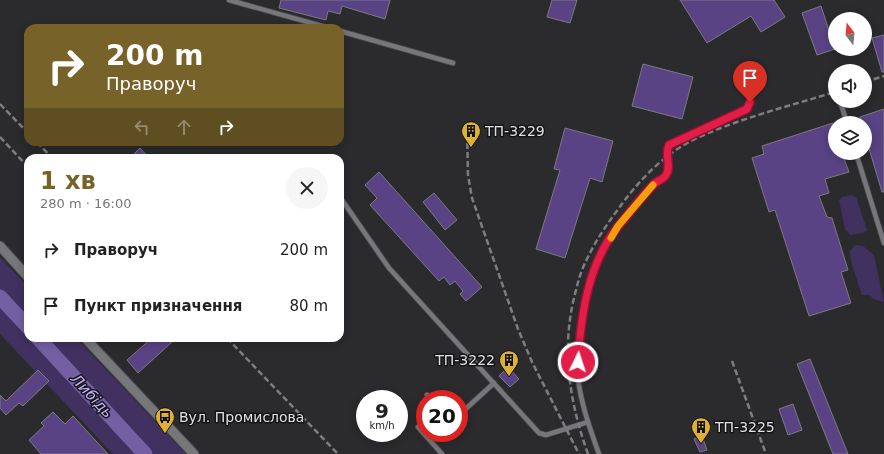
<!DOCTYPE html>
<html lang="uk">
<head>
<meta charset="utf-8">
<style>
  :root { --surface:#fff; --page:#f6f6f6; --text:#222; --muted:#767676; --accent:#77622a }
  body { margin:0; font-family:"DejaVu Sans",sans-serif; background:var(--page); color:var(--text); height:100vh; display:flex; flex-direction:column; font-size:15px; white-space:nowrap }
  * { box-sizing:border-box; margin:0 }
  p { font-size:13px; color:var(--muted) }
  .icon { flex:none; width:22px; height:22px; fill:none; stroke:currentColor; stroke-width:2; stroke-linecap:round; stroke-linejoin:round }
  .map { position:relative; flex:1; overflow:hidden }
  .panel { position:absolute; left:24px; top:154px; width:320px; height:188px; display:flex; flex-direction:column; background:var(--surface); border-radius:12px; box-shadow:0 2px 10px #0003 }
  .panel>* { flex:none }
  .hud { position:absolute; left:24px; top:24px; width:320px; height:122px; border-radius:12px; box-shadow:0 2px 10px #0003; background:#77622a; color:#fff; overflow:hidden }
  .needle { width:26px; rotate:344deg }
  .controls { position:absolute; left:828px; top:12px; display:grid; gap:8px }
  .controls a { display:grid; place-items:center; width:44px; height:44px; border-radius:50%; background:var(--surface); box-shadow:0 2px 10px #0003; font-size:20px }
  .speed { position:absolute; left:356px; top:390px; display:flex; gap:8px; font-size:20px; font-weight:700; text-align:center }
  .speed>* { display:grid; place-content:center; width:52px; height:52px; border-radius:50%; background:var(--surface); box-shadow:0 2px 10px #0003; line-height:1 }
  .speed small { font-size:10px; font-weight:400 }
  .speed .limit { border:6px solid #d22; background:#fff; color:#111 }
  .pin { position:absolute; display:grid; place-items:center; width:34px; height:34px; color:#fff; margin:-41px -17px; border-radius:50% 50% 50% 0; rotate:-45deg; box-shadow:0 0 4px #0007 }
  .pin .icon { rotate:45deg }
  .me { position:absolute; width:44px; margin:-22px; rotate:4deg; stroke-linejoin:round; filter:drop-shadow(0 0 3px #0008) }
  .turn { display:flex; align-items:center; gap:14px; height:84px; padding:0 16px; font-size:18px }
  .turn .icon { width:52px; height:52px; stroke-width:2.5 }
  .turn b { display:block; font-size:28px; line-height:34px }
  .lanes { display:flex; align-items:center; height:38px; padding:0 16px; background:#0003; justify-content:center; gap:20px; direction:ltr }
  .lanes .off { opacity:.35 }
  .round { display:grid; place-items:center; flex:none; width:42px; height:42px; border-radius:21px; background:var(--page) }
  .overview { display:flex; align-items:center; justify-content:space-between; height:68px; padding:0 16px }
  h1 { font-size:24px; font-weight:700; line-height:30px; color:var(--accent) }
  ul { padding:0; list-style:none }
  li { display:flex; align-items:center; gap:12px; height:56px; padding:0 16px }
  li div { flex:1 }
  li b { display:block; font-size:15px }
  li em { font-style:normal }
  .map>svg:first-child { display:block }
  .green { fill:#403160 }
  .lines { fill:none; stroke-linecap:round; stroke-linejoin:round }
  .river { stroke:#745fa3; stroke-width:15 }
  .building { fill:#594384; stroke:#7b7b7e }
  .lane-casing { stroke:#49494b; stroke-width:6 }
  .street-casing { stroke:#49494b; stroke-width:11 }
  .lane { stroke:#77767a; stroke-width:4.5 }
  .street { stroke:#77767a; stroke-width:9 }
  .rail { stroke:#7e7d7f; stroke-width:2.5; stroke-dasharray:6 3; stroke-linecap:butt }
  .route-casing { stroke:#92132f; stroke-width:10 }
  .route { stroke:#e11d48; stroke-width:7 }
  .slow { stroke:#f59e0b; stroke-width:7 }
  .labels { text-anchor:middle; stroke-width:3; stroke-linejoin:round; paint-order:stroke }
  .poi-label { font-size:14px; fill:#e1e1e2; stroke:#141315; text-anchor:start }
  .water-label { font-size:15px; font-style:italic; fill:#c7b1fd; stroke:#141315 }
</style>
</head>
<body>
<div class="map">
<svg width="884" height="454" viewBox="0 0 884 454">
  <rect width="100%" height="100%" fill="#2b2a2d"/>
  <g class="green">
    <path d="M850,195L856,197L867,230L863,233L850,235L845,229L839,200L842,197Z"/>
    <path d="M855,245L863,246L874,255L884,302L873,299L870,295H862L851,262L850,251Z"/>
    <path d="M0,257L28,287V338H76L186,454H113L0,334Z"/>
  </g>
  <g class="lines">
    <g class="river">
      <path d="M0,297L28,327"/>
      <path d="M38,338L145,454"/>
    </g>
  </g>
  <g class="building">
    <path d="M281,0H390L385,19L342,6L340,14L328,11L326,20L279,8Z"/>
    <path d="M552,0H577L570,23L547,17Z"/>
    <path d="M680,0H774L785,17L761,32L751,16L707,43Z"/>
    <path d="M821,6L835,49L817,55L802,13Z"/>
    <path d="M884,35V72H882L872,38Z"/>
    <path d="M643,64L693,77L682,119L632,106Z"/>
    <path d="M884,109V192H882L865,135V123H861L860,117Z"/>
    <path d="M833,123L835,130V153H842L849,172L825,179L829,193L819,196L827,217L832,218L848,270L841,272L851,303L809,316L775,210L769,212L752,158L764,154L762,146Z"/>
    <path d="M565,128L613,141L602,182L590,178L565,258L536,249L560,170L554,169Z"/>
    <path d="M140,148L149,158H130Z"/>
    <path d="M379,172L482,287L466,301L460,294L463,291L455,281L450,285L444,277L439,281L370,205L377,198L365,185Z"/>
    <path d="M434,193L457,220L445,230L423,202Z"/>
    <path d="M152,338H169L172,342L138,373L127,360Z"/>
    <path d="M810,359L848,454H833L797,364Z"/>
    <path d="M508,367L519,379L510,387L499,376Z"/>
    <path d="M38,370L49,381L23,406L19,403L6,415L0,408V395L6,401Z"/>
    <path d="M793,404L802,430L788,435L779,409Z"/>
    <path d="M53,412L65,424L73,416L108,454H41L29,440L44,426L41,423Z"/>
    <path d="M702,436L707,450L700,452L694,439Z"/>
  </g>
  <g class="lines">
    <defs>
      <g id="lane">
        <path d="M229,0L329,28"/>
        <path d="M340,31L453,63"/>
        <path d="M840,101L847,123"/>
        <path d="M856,153L884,243"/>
        <path d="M340,197L389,268L539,433L546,435L588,422"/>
        <path d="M427,395L430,399"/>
        <path d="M459,415L494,383"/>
        <path d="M418,427L442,454"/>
        <path d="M599,454C590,429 581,404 578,378C573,328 589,265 619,225C629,211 642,196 654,183C658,180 664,178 666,175C672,166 664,155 669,145L747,109L750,102"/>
      </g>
      <g id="street">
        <path d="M0,246L28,277"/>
        <path d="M85,338L194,454"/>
      </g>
    </defs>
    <use href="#lane" class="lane-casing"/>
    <use href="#street" class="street-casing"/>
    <use href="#lane" class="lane"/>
    <use href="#street" class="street"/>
    <g class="rail">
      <path d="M865,82L884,76"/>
      <path d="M0,104L28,133"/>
      <path d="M467,125L468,175L472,198L518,329L532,362L579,454"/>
      <path d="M0,137L28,167"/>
      <path d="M37,142L52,158"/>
      <path d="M227,338L338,454"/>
      <path d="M732,361L766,454"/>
      <path d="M588,454C569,401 561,348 575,294C577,286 579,278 582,270C591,248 604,228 619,208C639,180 665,153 697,138C741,118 789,106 835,92"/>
    </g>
  </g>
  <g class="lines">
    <defs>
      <path id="route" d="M578,362C581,314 588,262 620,224C631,211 642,196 654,184C657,181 664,179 666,175C672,166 664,155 669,145L747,109L750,102"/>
    </defs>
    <use href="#route" class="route-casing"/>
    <use href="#route" class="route"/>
    <path class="slow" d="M611,238L618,226L653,185"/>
  </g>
  <defs>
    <symbol id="building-pin" viewBox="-11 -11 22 30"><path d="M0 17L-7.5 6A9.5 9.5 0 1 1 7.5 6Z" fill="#deb133" stroke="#141315"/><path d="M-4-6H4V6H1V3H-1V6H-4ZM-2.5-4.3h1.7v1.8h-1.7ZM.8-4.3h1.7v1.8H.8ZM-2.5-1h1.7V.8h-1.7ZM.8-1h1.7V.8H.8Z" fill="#111"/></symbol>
    <symbol id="bus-pin" viewBox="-11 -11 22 30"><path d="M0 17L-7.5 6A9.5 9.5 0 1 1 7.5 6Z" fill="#deb133" stroke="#141315"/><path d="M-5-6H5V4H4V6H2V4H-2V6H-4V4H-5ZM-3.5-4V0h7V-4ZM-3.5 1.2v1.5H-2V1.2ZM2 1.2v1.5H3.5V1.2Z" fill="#111"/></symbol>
  </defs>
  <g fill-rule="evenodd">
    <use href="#building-pin" x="460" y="120" width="22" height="30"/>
    <use href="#building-pin" x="498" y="349" width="22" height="30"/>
    <use href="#bus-pin" x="154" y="406" width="22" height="30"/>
    <use href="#building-pin" x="690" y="416" width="22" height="30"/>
  </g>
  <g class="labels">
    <g class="poi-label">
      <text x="485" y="136">ТП-3229</text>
      <text x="495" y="365" text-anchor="end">ТП-3222</text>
      <text x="179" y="422">Вул. Промислова</text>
      <text x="715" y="432">ТП-3225</text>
    </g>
    <g class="water-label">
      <text transform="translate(92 396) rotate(47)" y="5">Либідь</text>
    </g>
  </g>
</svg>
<div class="controls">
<a><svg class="needle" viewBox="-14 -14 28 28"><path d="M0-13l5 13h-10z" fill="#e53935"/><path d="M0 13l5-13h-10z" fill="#767676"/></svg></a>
<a><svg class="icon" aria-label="sound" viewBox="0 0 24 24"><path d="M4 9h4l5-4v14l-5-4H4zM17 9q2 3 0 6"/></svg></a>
<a><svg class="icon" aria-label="layers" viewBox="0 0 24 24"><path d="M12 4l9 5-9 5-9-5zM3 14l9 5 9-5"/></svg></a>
</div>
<div class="speed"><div>9<small>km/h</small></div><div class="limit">20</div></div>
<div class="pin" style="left:750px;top:102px;background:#d93025"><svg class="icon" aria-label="arrive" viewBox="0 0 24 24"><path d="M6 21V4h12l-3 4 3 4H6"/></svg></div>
<svg class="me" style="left:578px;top:362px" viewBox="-20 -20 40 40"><circle r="17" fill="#e11d48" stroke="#fff" stroke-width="3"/><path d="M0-11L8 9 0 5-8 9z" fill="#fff"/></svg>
<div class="hud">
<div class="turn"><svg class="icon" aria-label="right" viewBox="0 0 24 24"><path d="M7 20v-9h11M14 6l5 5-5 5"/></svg><div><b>200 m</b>Праворуч</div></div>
<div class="lanes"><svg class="icon off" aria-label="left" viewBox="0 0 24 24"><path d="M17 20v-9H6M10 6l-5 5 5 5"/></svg><svg class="icon off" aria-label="ahead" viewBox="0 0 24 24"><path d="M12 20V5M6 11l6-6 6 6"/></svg><svg class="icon" aria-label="right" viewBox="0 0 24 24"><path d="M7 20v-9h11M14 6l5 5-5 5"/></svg></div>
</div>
<section class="panel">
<div class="overview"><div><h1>1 хв</h1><p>280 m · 16:00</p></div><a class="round"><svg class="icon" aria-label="close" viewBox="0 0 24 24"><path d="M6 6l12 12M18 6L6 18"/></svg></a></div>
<ul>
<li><svg class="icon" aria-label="right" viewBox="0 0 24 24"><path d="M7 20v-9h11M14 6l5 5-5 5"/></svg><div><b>Праворуч</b></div><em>200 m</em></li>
<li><svg class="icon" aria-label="arrive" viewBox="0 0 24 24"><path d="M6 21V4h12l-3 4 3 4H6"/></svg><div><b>Пункт призначення</b></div><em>80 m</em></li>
</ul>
</section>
</div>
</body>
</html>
